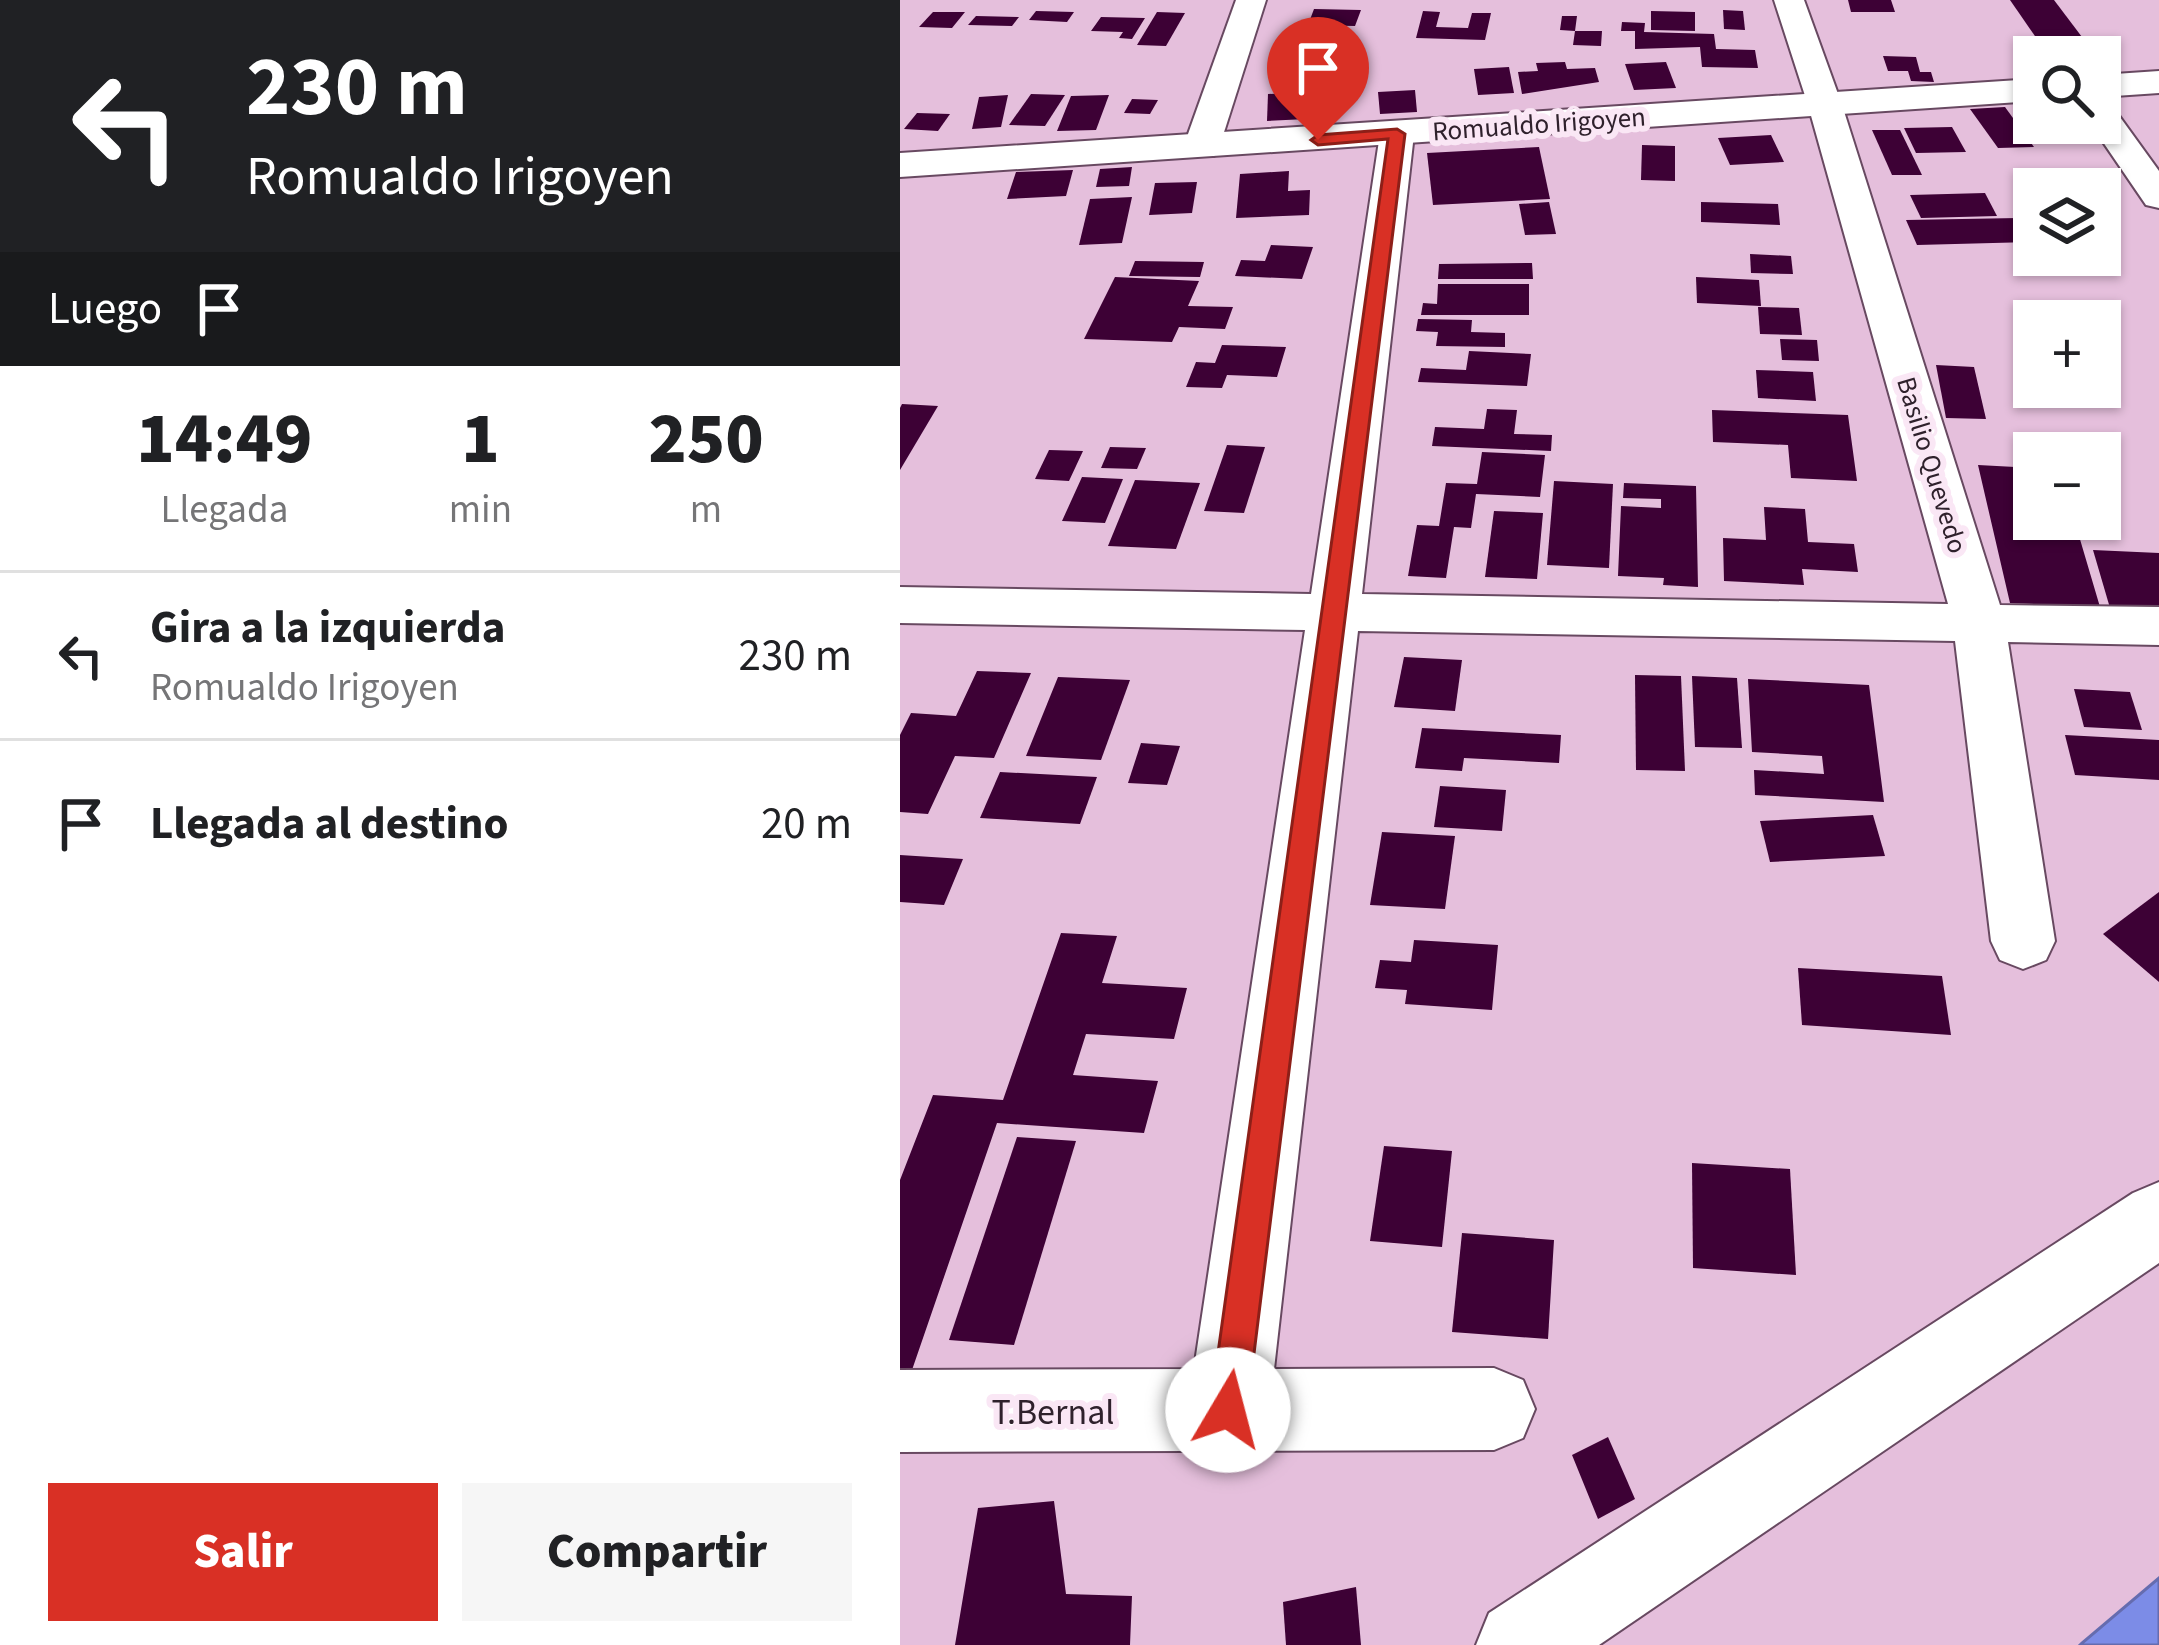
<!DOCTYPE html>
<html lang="es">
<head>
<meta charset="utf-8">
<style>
  :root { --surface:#fff; --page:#f6f6f6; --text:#202124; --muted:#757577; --line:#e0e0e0; --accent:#d93025 }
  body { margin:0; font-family:"Source Sans 3",sans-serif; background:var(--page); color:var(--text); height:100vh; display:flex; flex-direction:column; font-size:45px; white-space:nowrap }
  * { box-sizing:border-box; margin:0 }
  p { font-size:39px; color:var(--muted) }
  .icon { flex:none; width:66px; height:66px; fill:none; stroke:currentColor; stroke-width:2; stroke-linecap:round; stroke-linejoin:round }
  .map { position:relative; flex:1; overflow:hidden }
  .drawer { display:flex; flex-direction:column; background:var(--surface); width:900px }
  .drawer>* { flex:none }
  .guide { background:#202124; color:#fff; overflow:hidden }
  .buttons { position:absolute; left:1113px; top:36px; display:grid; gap:24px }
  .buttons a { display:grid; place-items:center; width:108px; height:108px; border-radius:0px; background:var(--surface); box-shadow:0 3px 9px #0004; font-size:60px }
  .pin { position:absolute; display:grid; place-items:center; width:102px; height:102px; color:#fff; margin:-123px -51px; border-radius:50% 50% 50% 0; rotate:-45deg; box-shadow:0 0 12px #0007 }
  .pin .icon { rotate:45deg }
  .me { position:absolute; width:132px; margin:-66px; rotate:8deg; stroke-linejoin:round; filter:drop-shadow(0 0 9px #0008) }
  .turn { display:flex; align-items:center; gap:42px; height:252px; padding:0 48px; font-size:54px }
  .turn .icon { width:156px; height:156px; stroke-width:2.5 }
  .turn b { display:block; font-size:84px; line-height:102px }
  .then { display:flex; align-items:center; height:114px; padding:0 48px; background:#0003; gap:24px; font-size:45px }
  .eta { display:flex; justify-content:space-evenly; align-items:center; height:204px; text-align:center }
  .eta b { font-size:72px; font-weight:800; line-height:84px }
  .button { display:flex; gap:24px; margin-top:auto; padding:24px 48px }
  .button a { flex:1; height:138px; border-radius:0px; background:var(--accent); color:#fff; font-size:48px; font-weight:800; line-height:138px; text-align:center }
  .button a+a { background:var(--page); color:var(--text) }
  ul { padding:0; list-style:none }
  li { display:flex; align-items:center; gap:36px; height:168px; padding:0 48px; border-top:3px solid var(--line) }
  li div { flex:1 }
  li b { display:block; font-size:45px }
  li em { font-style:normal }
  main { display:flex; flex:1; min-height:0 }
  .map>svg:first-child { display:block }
  .water { fill:#7c8ce7; stroke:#656caf; stroke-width:3 }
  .building { fill:#3d0135 }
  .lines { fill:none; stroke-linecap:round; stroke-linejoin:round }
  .minor-casing { stroke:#684961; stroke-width:4 }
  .tertiary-casing { stroke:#684961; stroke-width:4 }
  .minor { fill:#fff; fill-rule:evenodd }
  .tertiary { fill:#fff; fill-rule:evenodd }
  .route { fill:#d93025; stroke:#8d1f18; stroke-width:3 }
  .labels { text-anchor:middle; stroke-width:12; stroke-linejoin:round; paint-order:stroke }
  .far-street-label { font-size:27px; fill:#2f212c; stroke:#fae7f5 }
  .near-street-label { font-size:36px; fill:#2f212c; stroke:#fae7f5 }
</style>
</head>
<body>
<main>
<section class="drawer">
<div class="guide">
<div class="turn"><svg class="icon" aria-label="left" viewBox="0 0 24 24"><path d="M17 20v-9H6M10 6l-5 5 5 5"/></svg><div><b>230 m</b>Romualdo Irigoyen</div></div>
<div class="then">Luego<svg class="icon" aria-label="arrive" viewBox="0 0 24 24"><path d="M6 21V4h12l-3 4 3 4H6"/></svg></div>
</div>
<div class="eta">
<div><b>14:49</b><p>Llegada</p></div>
<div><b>1</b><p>min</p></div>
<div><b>250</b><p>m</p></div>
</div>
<ul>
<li><svg class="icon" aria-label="left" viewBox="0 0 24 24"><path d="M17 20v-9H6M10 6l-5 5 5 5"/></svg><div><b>Gira a la izquierda</b><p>Romualdo Irigoyen</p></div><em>230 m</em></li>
<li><svg class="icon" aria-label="arrive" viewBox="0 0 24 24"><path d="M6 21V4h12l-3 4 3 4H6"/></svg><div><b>Llegada al destino</b></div><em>20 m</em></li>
</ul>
<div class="button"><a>Salir</a><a>Compartir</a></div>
</section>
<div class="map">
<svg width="1259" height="1645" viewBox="0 0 1259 1645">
  <rect width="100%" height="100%" fill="#e5bfdc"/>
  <path class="water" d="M1259,1578V1645H1180L1182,1643Z"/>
  <g class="building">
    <path d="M948,0H991L995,12H951Z"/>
    <path d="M1110,0H1154L1185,41L1139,42Z"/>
    <path d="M414,9L461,10L455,26L408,25Z"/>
    <path d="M823,10L843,11L845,30L824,29Z"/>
    <path d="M136,11L174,12L167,22L129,20Z"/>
    <path d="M523,11L540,12L536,27L568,28L572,13H591L585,40L516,38Z"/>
    <path d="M751,11L795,12V31L751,30Z"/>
    <path d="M33,12H65L52,28L19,27Z"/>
    <path d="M257,12L285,13L266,46L237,45Z"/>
    <path d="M76,16L119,17L112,26L68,25Z"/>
    <path d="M662,16H677L675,31H702L701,46L673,45L675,31L660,30Z"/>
    <path d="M201,17L245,18L232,39L219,38L223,32L191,31Z"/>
    <path d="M722,22L745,23L744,32L814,34L816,49L855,50L858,68L802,67L800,47L735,49V31H721Z"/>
    <path d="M398,36L456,37L451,50L393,48Z"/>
    <path d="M983,56L1016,57L1020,72H1031L1034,82L1011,81L1008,71H988Z"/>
    <path d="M665,62L667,69L695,68L699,82L622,94L618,72L638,71L636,63Z"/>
    <path d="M766,62L776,88L734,90L725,64Z"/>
    <path d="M609,67L614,93L578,95L574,69Z"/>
    <path d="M515,90L517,112L480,114L478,92Z"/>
    <path d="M427,91L428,118L367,121L368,94Z"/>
    <path d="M131,94L165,95L145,126L109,125Z"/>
    <path d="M108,95L101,127L72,129L79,97Z"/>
    <path d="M209,95L196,130L157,131L171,96Z"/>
    <path d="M232,99L258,100L250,114L224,113Z"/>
    <path d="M1105,107L1134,147L1098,148L1070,109Z"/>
    <path d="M17,113L50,114L38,131L4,129Z"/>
    <path d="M1052,127L1066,152L1016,153L1004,128Z"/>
    <path d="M972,130H1000L1022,175H992Z"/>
    <path d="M871,135L884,162L830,165L818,138Z"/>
    <path d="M742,145L775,146V181L741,180Z"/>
    <path d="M639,147L650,199L533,205L527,153Z"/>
    <path d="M232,167L229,186L196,187L200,169Z"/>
    <path d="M173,170L166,196L107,199L116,172Z"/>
    <path d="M389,171L388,191L410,190L409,215L336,218L340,174Z"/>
    <path d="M297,182L292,213L249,215L255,183Z"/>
    <path d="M1085,193L1097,216L1021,218L1010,195Z"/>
    <path d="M232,197L222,243L179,245L190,199Z"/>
    <path d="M649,202L656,234L625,235L619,204Z"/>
    <path d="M801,202L878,204L880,225L801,222Z"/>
    <path d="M1118,218L1131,242L1017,245L1006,220Z"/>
    <path d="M371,245L413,247L402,279L335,276L341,260L365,261Z"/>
    <path d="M850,254L891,256L893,274L851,273Z"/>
    <path d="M235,261L304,262L300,277L229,276Z"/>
    <path d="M632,263L633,279H538L539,264Z"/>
    <path d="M215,277L299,281L288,306L333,307L325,329L279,327L272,342L184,339Z"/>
    <path d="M796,277L859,280L861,306L797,303Z"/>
    <path d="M538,284H629V315H521L523,303L537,304Z"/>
    <path d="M858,307L899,308L902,335L860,334Z"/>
    <path d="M518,319L572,320L571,332L605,333V347L536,346L538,332L516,331Z"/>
    <path d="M880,339L917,340L919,361L882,360Z"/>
    <path d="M322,345L386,347L377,377L327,375L322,388L286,387L296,362L315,363Z"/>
    <path d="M569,351L631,354L627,386L518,382L521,368L566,370Z"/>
    <path d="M1036,365L1074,367L1086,419L1046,418Z"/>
    <path d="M856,370L913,372L916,401L858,398Z"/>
    <path d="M2,404L38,406L0,470V408Z"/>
    <path d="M587,409L617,410L614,434L652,435L651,451L532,446L535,427L584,429Z"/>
    <path d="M812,410L948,415L957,481L891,478L888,445L813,442Z"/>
    <path d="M327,445L365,447L344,513L304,511Z"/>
    <path d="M210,447L246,448L237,469L201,468Z"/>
    <path d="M149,450L183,451L169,481L135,479Z"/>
    <path d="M582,452L645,455L640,497L576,494L571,528L554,527L546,578L508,576L517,525L539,526L546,483L577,484Z"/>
    <path d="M1078,465L1134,468V519H1174L1200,607L1110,603Z"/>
    <path d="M182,477L223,479L205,523L162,521Z"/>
    <path d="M235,480L300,483L276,549L208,546Z"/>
    <path d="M654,481L713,484L709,568L647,565Z"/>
    <path d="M724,483L796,486L798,587L763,585L764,578L718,576L721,506L761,508V499L723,498Z"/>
    <path d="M864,507L905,509L908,542L954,544L958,572L902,569L904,585L824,581L823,538L866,540Z"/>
    <path d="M594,511L643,513L637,579L585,577Z"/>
    <path d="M1193,550L1259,553V611L1210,608Z"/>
    <path d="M504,657L562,660L555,711L494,707Z"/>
    <path d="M77,671L131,673L94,758L55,756L28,814L0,812V735L11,713L56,716Z"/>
    <path d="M735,675L781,676L785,771L736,770Z"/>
    <path d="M792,676L837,678L842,748L795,747Z"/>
    <path d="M158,677L230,680L201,760L126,756Z"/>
    <path d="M848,679L969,685L984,802L855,795L854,770L924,774L922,756L852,752Z"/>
    <path d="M1174,689L1230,692L1242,730L1184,727Z"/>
    <path d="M522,728L661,735L659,763L564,758L562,771L515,768Z"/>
    <path d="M1165,735L1259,740V780L1175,775Z"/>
    <path d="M241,743L280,746L267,785L228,783Z"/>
    <path d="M100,772L197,777L180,824L80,818Z"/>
    <path d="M540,786L606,790L602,831L534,827Z"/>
    <path d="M973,815L985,856L870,862L860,821Z"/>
    <path d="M482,832L555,836L545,909L470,905Z"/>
    <path d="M0,855L63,859L44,905L0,902Z"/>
    <path d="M1259,892V982L1203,934Z"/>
    <path d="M161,933L217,936L202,983L287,988L274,1039L186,1034L173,1075L258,1081L244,1133L97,1123L12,1370L0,1369V1180L33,1095L103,1100Z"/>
    <path d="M514,940L598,945L592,1010L505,1004L507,990L475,988L480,960L511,962Z"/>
    <path d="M898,968L1042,976L1051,1035L902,1025Z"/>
    <path d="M117,1137L176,1141L114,1345L49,1340Z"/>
    <path d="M484,1146L552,1151L542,1247L470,1241Z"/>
    <path d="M792,1163L890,1169L896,1275L793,1268Z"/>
    <path d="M562,1233L654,1240L648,1339L552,1332Z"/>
    <path d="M708,1437L735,1499L698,1519L672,1455Z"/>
    <path d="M154,1501L166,1594L232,1596L230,1645H55L78,1508Z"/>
    <path d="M456,1587L461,1645H386L383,1602Z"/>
  </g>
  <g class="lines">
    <defs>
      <g id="minor">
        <path d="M336,0H366L319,148L314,156H288L283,148Z"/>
        <path d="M874,0H904L942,105L1100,605L1259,607V645L1108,642L1155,941L1146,960L1123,969L1100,960L1091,941L1055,641L458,631L374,1369L594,1368L623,1380L635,1409L623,1438L594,1450L0,1452V1370L294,1369L405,630L0,623V587L411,594L480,134L485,127H509L514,134L462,594L1048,604L908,105Z"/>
        <path d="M1200,103L1212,106L1259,171V208L1246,205L1190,123H1200Z"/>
        <path d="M1259,1182V1263L699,1645H576L589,1613L1233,1193Z"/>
      </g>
      <g id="tertiary">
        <path d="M1259,71V93L1200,97V75Z"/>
        <path d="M1134,79V101L0,177V153Z"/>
      </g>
    </defs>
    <use href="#minor" class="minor-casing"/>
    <use href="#tertiary" class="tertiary-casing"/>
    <use href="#minor" class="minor"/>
    <use href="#tertiary" class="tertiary"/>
  </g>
  <path class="route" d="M497,129L505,134L347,1410L342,1423L328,1429L315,1423L310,1410L488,139L418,145L411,140L418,135Z"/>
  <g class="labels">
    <g class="far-street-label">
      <text transform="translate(639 124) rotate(-4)" y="9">Romualdo Irigoyen</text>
      <text transform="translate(1032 465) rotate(73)" y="9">Basilio Quevedo</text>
    </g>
    <g class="near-street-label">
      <text x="153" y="1424">T.Bernal</text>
    </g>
  </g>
</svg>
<div class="buttons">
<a><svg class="icon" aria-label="search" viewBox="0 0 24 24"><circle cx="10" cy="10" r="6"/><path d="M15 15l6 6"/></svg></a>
<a><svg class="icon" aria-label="layers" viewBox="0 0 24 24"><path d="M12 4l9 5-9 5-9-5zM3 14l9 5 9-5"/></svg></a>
<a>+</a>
<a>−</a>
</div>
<div class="pin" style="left:418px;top:140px;background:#d93025"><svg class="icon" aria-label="arrive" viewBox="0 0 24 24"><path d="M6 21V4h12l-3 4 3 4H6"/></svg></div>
<svg class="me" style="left:328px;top:1410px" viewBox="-20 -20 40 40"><circle r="19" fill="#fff"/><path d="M0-13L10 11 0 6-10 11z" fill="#d93025"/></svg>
</div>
</main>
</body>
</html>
